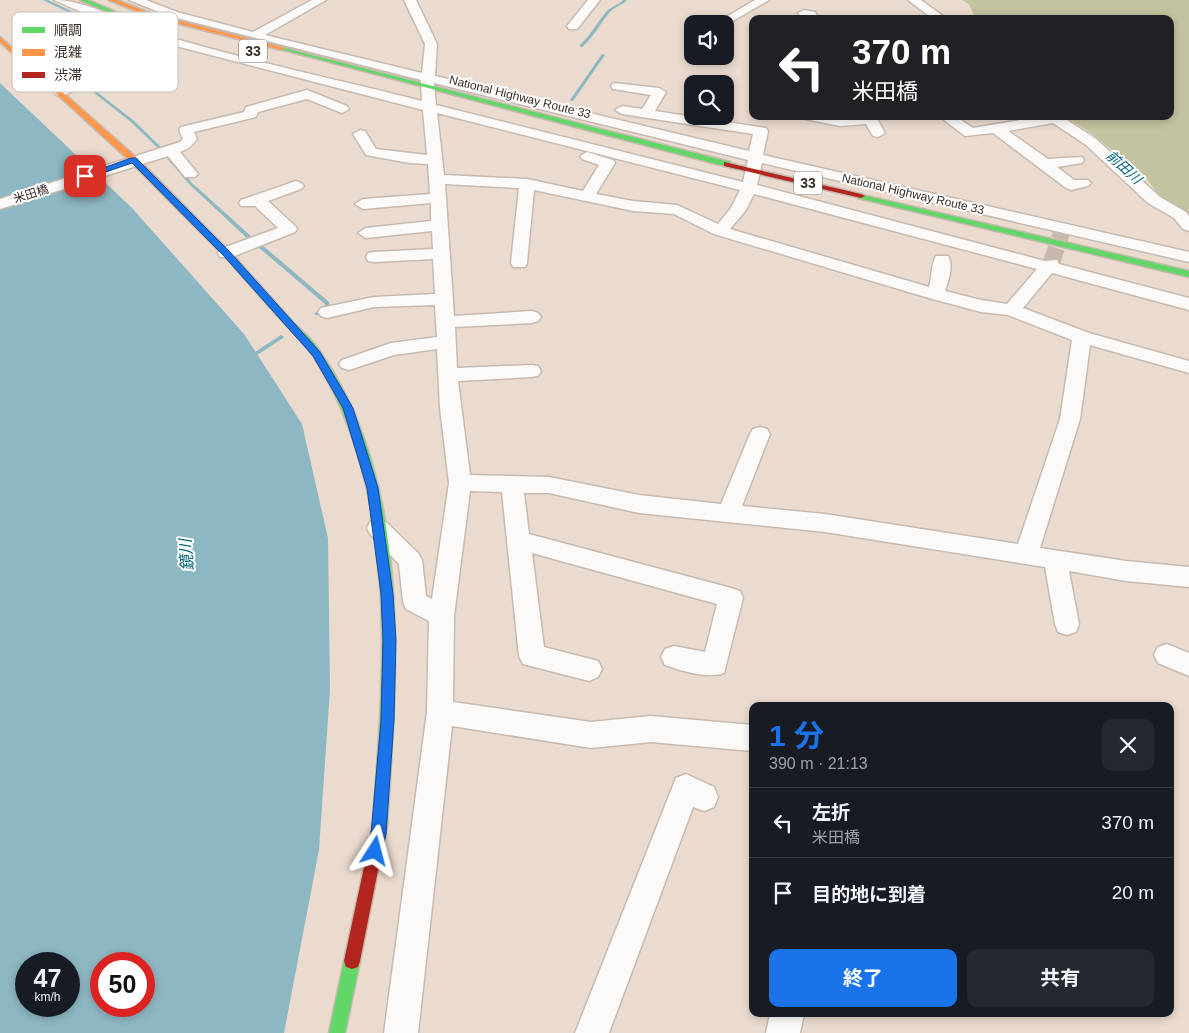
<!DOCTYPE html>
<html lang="ja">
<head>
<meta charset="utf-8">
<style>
  :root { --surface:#171b24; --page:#242831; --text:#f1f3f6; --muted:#9ea1a6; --line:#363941; --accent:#1a73e8 }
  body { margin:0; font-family:Arial,"Noto Sans JP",sans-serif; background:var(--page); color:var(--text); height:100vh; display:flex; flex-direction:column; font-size:19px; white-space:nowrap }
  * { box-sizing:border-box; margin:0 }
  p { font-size:16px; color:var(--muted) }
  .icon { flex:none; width:28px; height:28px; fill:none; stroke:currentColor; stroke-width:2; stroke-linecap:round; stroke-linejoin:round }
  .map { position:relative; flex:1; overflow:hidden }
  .drawer { position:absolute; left:749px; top:702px; width:425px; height:315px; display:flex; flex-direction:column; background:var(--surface); border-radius:10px; box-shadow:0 2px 8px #0003 }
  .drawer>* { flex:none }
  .banner { position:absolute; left:749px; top:15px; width:425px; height:105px; border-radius:10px; box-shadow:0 2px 8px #0003; background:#202124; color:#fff; overflow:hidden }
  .buttons { position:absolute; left:684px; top:15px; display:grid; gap:10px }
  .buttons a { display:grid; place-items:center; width:50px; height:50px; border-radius:10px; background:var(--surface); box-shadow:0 2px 8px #0003; font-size:25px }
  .speed { position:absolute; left:15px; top:952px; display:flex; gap:10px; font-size:25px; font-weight:700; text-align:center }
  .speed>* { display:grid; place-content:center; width:65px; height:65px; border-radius:50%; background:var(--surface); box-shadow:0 2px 8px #0003; line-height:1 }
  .speed small { font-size:12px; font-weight:400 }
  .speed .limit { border:8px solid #d22; background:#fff; color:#111 }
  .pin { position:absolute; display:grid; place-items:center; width:42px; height:42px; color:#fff; margin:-21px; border-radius:10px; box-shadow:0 2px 8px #0006 }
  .me { position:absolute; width:55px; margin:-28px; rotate:9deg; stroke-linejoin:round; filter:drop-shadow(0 0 4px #0008) }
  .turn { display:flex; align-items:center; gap:18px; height:105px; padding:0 20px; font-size:22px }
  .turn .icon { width:65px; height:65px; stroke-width:2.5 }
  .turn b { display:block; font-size:35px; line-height:42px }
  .round { display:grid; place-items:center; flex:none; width:52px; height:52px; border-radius:10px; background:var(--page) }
  .headline { display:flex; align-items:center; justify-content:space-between; height:85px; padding:0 20px }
  h1 { font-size:30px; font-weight:700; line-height:38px; color:var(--accent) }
  .primary-button { display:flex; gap:10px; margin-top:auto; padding:10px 20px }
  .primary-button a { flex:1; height:58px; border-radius:10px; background:var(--accent); color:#fff; font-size:20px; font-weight:700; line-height:58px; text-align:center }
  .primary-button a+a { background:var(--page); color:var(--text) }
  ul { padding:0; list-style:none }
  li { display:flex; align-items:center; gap:15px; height:70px; padding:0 20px; border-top:1px solid var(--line) }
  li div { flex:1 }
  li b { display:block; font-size:19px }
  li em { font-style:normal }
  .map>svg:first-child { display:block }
  .forest { fill:#c4c39f }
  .water { fill:#8db7c2; fill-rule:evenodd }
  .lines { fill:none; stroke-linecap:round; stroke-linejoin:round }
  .stream { fill:#8db7c2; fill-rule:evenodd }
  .street-tunnel { stroke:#c7b8ad; stroke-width:17; stroke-dasharray:17 9; stroke-linecap:butt }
  .street-casing { stroke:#c6bab0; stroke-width:3 }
  .fast-casing { stroke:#c6bab0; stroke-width:3 }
  .slow-casing { stroke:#c6bab0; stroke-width:3 }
  .jam-casing { stroke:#c6bab0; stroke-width:3 }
  .street { fill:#fcfaf8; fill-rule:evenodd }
  .fast { fill:#63d668; fill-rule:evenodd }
  .slow { fill:#ff974d; fill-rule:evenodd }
  .jam { fill:#b3261e; fill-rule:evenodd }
  .route { fill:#1a73e8; stroke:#114b97 }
  .labels { text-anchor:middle; stroke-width:4; stroke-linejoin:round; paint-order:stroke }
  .far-street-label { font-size:12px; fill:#392e25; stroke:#fff }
  .shield { fill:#fff; stroke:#746d66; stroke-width:1 }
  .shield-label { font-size:14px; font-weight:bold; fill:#392e25 }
  .far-water-label { font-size:14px; font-style:italic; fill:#006177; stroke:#fff }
  .water-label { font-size:16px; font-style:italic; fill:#006177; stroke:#fff }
  .key { fill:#fff; stroke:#c4c0be; stroke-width:1 }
  .key-label { font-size:14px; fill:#392e25 }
</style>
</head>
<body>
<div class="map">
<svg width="1189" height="1033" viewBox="0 0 1189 1033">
  <rect width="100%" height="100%" fill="#ebdbcf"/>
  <path class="forest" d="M962,0H1189V215L1158,194L1146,178L1091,133L1064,116H1170V19H970L974,16L969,4Z"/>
  <path class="water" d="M0,83L132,208L244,334L302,424L328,538L330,689L319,850L284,1033H0ZM26,964H69V1006H26ZM101,964H144V1006H101Z"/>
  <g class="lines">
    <g class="stream">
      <path d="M43,0H48L80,15L133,35L131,61L99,88L97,92L133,120L162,148V150H160L131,122L93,92L97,86L127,61L130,37L78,17Z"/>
      <path d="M623,0H627C622,6 615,6 610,12C600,23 594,37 582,47H580V45C591,35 597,22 607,11C612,6 619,5 623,0Z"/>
      <path d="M602,54L605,55L573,101H571L570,100Z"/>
      <path d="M165,154H167L191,182L253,238V240H249L189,184L165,156Z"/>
      <path d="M257,244H261L329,302L330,306V307L319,315H315V313L325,306V304L257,246Z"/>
      <path d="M281,335L284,337L283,338L253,358H249V356Z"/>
    </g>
    <path class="street-tunnel" d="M1051,264L1062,231"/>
    <defs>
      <g id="street">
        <path d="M54,0C88,0 126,24 159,34C245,60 334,79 422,101L421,80L169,16L129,0H146L177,12L253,32L312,0H326L265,35L422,73L425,44L404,0H416L437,44L435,76L749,151L753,134L622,114L615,110L622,106L642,109L651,95L613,89L611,86L613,83L659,88L666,92L655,111L766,128L768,131L763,155L1189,252V262L762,163L757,185L1045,261L1057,260L1059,264L1189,298V310L1052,273L1023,308L1089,333L1189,361V373L1090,345L1080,419L1040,548L1126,561L1189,567V587L1126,581L1069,571L1079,624L1076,632L1067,635L1058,632L1055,624L1045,567L825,532L639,513L549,493H524L529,534L731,588L740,591L743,598L724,673C707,679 682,671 665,665L661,657L665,649L674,646L705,652L717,604L532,553L544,647L598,661L602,669L598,677L589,681L523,664L519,656L502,492L470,491L454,616L453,702L591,722L651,716L752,725V751L651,742L591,748L452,726L418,1033H384L427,712L429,621L406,609L403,602L399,564L370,534L367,528L370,522L378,519L386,522L418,553L422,560L426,596L432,599L449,483L440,408L437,349L394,355L349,370L342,368L339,364L342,360L391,343L437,337L435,305L374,307L327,318L321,316L318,312L321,308L374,297L435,294L433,259L374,262L368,261L366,257L368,253L374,252L433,249L432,231L366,238L358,233L366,228L431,221V203L363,209L355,204L363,199L430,194L428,164L409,163L366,155L353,134L360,130L365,131L376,149L427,155L423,110L141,37L140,54L134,58L130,57L129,33ZM434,83L748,160L743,182L436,105ZM437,113L740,190L731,208L718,224L677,205L633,201L596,194L615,163L613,160L587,152L580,156L582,159L599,165L583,191L527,179L444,175ZM445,184L519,188L511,263L513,267H525L527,263L534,190L633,211L674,214L714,234L929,298L981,312L1008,315L1072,340L1060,419L1018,544L825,514L742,506L770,434L767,429L760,427L753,429L750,434L721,504L639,495L549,477L470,475L458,381L531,377L538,376L541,371L538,366L531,365L457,368L455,327L532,323L538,321L541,317L538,313L532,311L454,316ZM754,194L1037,269L1007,304L981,300L945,291C948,281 954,266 948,256H936C931,264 932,277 929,287L730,229L746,210Z"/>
        <path d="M588,0H600L577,29H569L567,26Z"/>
        <path d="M755,0H769L731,22H723L721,20Z"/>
        <path d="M908,0H921L947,19H933Z"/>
        <path d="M804,10L815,12L819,19C811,19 803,19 798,13Z"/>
        <path d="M78,41L84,45C82,56 49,81 37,78L36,75L37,72L71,49L74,42Z"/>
        <path d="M107,49L113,53C104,66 74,99 56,95L54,92L56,89L88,67L103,50Z"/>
        <path d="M307,90L347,106L349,109L342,113L307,99L258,112L256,117L194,132L197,139C192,146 188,149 180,152L198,174L195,177H185L168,156L0,209V199L180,142L183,139L179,130L181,127L244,112L246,107Z"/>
        <path d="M803,116H873L876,117L885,133L878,137L873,136L866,124L840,126L805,119Z"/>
        <path d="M939,116H955L973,128L1044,116H1061L1096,139L1160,197L1186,212L1189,216V231L1183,229L1174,218L1148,203L1086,145L1053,123L1008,131L1048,159L1082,157L1084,160L1082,163L1057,167L1074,180H1088L1091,183L1088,186L1071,190L1066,188L993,133L965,136Z"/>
        <path d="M296,181L301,183L304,186L301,189L268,201L295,226L297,229L295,232L232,257H220L218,253L220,249L278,228L255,206H241L239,203L241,200Z"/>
        <path d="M1167,644L1189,653V676L1158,663L1154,655L1158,647Z"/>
        <path d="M686,774L714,787L718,797L714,807L704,811L693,807L609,1033H575L676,778Z"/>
        <path d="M770,1014H804L800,1033H766Z"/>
      </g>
      <g id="fast">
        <path d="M80,0H88L132,19L127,20Z"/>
        <path d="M280,47L730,162L731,164L724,166L280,49Z"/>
        <path d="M858,194L1189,271V277L858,198Z"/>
        <path d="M232,256L235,257C254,279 274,301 293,322C303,332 314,341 321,353C413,486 397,672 387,825L385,830L380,832L375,830L373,825C384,670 401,495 314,357C307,345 296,336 287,326C267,304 248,283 229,261L228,259Z"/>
        <path d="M352,953L358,955L360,961L345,1033H329L344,961L346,955Z"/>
      </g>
      <g id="slow">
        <path d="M109,0H117L152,14L285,48L282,50L148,16Z"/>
        <path d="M0,37L137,158L235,257V261H229L131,162L0,42Z"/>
      </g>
      <g id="jam">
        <path d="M724,162L861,194L865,196L861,198L724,166Z"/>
        <path d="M380,818L385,820L387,825L360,961L358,967L352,969L346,967L344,961L373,825L375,820Z"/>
      </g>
    </defs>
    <use href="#street" class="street-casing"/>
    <use href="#fast" class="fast-casing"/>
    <use href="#slow" class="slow-casing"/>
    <use href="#jam" class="jam-casing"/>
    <use href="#street" class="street"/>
    <use href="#fast" class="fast"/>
    <use href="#slow" class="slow"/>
    <use href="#jam" class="jam"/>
  </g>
  <path class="route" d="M131,158H136L229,251L320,352L353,408L378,488L393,594L396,640L394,720L386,834L381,856L375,859L370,856L368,851L371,834L381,720L383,640L381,594L367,488L343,408L313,356L223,255L132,163L88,178L81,176Z"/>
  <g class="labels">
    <g class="far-street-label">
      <text transform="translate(520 97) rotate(14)" y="4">National Highway Route 33</text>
      <text transform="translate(31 194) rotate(-18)" y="4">米田橋</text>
      <text transform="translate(913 194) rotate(13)" y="4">National Highway Route 33</text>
    </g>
    <g class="shield">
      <rect x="239" y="39.5" width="28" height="23" rx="4"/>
      <rect x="794" y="171.5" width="28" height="23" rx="4"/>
    </g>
    <g class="shield-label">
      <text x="253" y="56">33</text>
      <text x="808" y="188">33</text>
    </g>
    <g class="far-water-label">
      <text transform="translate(1124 167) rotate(42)" y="5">前田川</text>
    </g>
    <g class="water-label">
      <text transform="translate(186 555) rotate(-95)" y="6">鏡川</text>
    </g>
  </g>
  <rect x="12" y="12" width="166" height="80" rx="8" class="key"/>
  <rect x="22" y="27" width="23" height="6" fill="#63d668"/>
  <rect x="22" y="49" width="23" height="7" fill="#ff974d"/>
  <rect x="22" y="72" width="23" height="6" fill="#b3261e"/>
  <g class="key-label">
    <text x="54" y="35">順調</text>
    <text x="54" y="57">混雑</text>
    <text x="54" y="80">渋滞</text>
  </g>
</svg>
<div class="buttons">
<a><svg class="icon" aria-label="sound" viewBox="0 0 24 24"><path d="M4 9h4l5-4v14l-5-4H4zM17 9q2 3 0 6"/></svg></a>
<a><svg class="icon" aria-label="search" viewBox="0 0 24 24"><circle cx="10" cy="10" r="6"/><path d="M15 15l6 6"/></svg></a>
</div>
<div class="speed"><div>47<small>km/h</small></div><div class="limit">50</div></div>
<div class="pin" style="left:85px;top:176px;background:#d93025"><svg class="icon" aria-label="arrive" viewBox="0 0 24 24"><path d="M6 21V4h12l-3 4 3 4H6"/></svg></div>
<svg class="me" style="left:375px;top:851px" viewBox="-20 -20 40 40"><path d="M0-17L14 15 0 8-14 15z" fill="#1a73e8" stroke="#fff" stroke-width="4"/></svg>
<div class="banner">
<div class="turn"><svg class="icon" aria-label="left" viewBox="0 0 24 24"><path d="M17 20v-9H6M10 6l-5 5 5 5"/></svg><div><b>370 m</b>米田橋</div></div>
</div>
<section class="drawer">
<div class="headline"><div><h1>1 分</h1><p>390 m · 21:13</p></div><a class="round"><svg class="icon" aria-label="close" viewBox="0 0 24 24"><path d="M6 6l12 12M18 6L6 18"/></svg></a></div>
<ul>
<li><svg class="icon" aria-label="left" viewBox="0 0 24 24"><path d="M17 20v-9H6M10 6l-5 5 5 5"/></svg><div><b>左折</b><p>米田橋</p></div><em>370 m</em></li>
<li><svg class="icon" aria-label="arrive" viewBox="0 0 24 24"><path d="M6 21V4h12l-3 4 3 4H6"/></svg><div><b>目的地に到着</b></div><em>20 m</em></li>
</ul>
<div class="primary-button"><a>終了</a><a>共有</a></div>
</section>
</div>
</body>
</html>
